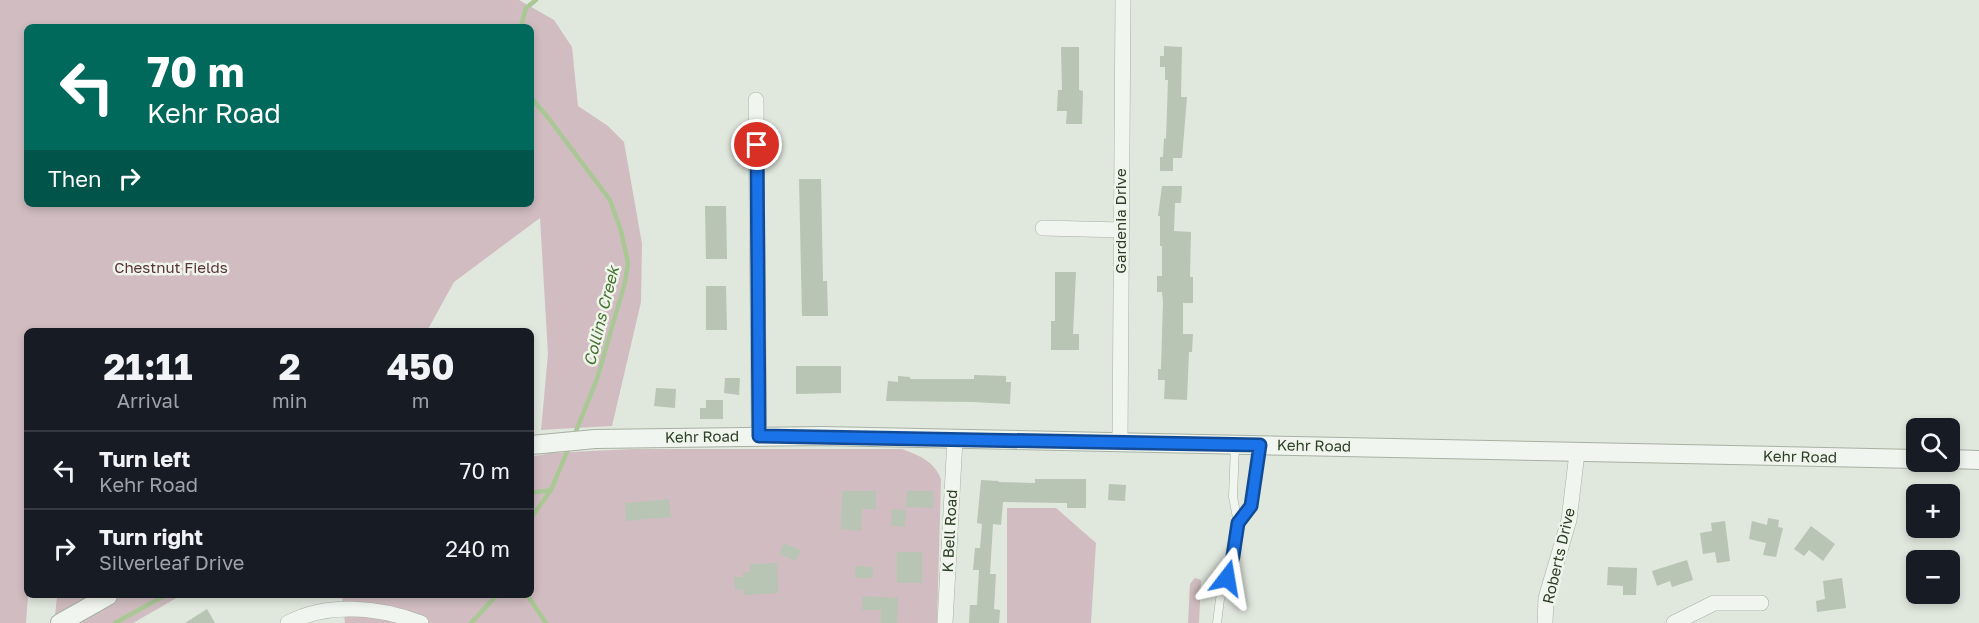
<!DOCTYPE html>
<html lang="en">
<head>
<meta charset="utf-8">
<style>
  :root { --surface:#171b24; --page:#242831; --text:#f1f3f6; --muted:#9ea1a6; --line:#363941 }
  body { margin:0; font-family:"Golos Text",sans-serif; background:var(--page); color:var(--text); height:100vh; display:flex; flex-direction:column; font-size:22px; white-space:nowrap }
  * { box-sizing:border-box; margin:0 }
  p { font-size:20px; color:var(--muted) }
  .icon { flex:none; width:33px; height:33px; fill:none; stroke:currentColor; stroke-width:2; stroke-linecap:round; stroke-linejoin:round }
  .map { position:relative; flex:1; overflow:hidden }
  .side { position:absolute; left:24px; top:328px; width:510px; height:270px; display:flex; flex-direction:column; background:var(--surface); border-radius:9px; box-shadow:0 3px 9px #0003 }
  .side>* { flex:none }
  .top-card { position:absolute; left:24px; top:24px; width:510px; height:183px; border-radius:9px; box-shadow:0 3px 9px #0003; background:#00695c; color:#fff; overflow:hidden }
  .tools { position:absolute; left:1906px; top:418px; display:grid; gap:12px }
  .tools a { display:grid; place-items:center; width:54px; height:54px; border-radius:9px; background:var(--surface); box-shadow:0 3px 9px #0003; font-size:30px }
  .pin { position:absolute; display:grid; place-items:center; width:51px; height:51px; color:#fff; margin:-26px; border:3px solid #fff; border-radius:50%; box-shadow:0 2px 6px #0007 }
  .me { position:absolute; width:66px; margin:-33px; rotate:14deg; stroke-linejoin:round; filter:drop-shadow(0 0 4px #0008) }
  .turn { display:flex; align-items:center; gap:21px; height:126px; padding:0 24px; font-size:27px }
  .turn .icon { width:78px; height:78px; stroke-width:2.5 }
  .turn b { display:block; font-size:42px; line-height:51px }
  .then { display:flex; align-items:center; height:57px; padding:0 24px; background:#0003; gap:12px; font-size:22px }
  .eta { display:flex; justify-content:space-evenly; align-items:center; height:102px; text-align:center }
  .eta b { font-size:36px; font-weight:700; line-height:42px }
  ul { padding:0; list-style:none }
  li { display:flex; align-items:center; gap:18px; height:78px; padding:0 24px; border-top:2px solid var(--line) }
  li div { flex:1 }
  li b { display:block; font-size:22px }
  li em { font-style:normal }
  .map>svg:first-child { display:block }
  .green { fill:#d1bdc1; fill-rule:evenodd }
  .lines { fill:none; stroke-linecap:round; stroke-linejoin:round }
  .stream { stroke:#aac896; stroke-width:4.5 }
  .building { fill:#b8c4b4 }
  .service-casing { stroke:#a7b1a2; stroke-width:9 }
  .minor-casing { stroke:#a7b1a2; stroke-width:16 }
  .tertiary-casing { stroke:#a7b1a2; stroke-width:20 }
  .service { stroke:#f1f5ef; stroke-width:8 }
  .minor { stroke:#f1f5ef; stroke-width:15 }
  .tertiary { stroke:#f1f5ef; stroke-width:18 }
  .route-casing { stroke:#114b97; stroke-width:15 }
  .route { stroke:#1a73e8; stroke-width:10 }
  .labels { text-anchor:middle; stroke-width:5; stroke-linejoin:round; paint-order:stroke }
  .street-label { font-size:15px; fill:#2d3e26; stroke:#eff5ec }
  .park-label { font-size:15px; fill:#5a3337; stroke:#eff5ec }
  .water-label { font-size:16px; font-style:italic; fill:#48722f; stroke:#eff5ec }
</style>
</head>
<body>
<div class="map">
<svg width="1979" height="623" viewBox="0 0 1979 623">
  <rect width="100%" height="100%" fill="#e0e7dd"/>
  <g class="green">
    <path d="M0,0H519L554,20L572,47L578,106L608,126L624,142L642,244L641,302L612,426L541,430L548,354L540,218L454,282L427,331L27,332L28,596L26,623H0ZM27,27H531V204H27Z"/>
    <path d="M632,449H902C920,456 934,461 941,479L937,623H345L342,596H531V457L550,453Z"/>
    <path d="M1007,508H1056L1096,543L1091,623H1007Z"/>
    <path d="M1195,578L1201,580L1199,623H1188L1190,584Z"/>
    <path d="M57,596H89L55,616Z"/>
    <path d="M122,596H180L133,623H77Z"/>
  </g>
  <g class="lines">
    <g class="stream">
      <path d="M521,27L526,8L536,0"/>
      <path d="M531,98L546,115L610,200L621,231L628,263L625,282L597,379L574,436"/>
      <path d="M531,493L551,490"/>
      <path d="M531,518L551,490L569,447"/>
      <path d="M528,596L546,623"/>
      <path d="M115,623L164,596"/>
      <path d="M471,623L496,596"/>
    </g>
  </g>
  <g class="building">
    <path d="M1164,46L1182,47L1181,97H1187L1182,158H1173V171H1160V157H1163L1164,138L1166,139L1168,80H1165V67H1160V56H1164Z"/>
    <path d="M1061,47H1079V90L1083,91L1082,124H1066L1067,111H1057L1058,90H1062Z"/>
    <path d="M799,179H821L823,281H827L828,316H802Z"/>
    <path d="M1162,186H1182L1181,203H1175L1174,231L1191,232L1190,277H1193V303H1183V334H1193L1192,352H1189L1187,400L1164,399L1165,380H1158V369H1161L1163,302L1162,292H1157V276H1162V246H1160V216H1158Z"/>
    <path d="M705,206H726L727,259H706Z"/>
    <path d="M1055,272H1076L1073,334H1079V350H1051V321H1055Z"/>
    <path d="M706,286H726L727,330H706Z"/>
    <path d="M796,366H841V393L796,394Z"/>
    <path d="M974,375L1006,376V382H1011L1010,404L973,402L886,401L888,381L898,382V376L910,377V379H974Z"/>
    <path d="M725,378H740L739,395L724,393Z"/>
    <path d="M656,388L676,389L675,408L654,406Z"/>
    <path d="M706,400H723V419H700V408H706Z"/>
    <path d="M1035,479H1086V508H1067V503L1003,502L1001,525L993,524L990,574H996L994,609L1000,610L999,623H969L970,605H977L979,570H973L975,548H980L982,524L977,523L981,480L999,481L998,482L1035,483Z"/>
    <path d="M1109,484L1126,485L1125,501L1108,500Z"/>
    <path d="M842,491H876V509H862L861,531L841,529Z"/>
    <path d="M907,491H933V508L906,507Z"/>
    <path d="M669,499L671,517L626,521L625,503Z"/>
    <path d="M892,509L906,510L905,527L891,526Z"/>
    <path d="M1768,518L1779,520L1778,527L1783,528L1776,557L1763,555L1766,543L1749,539L1752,521L1767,525Z"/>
    <path d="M1725,521L1730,561L1717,563L1715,552L1703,554L1700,533L1712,531L1711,523Z"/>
    <path d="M1811,526L1835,544L1823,561L1809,550L1804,556L1794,549Z"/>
    <path d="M784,543L801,550L796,561L780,554Z"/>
    <rect x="897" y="552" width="25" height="31"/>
    <path d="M1687,560L1693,580L1672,587L1670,581L1657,586L1652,571Z"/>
    <path d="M777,563L778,593L744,595L743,589L735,590L734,577H743V572H750V564Z"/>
    <path d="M855,566L873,567V578H855Z"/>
    <path d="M1608,567L1637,568L1636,595H1623V586L1607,585Z"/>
    <path d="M1842,578L1846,608L1817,612L1816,601L1825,599L1823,581Z"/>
    <path d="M863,596L898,598L897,623H881V610H862Z"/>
    <path d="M207,609L215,623H185Z"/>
  </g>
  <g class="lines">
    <defs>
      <g id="service">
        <path d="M1238,523L1251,506L1259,445"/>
        <path d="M1217,623L1220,599L1233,557L1238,523L1233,497L1235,445"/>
      </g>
      <g id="minor">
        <path d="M756,100L759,436"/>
        <path d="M1043,228L1121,230"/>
        <path d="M1120,443L1123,0"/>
        <path d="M288,623C328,602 380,607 421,623"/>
        <path d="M945,623L955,439"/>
        <path d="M1545,623L1546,598L1569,520L1577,453"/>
        <path d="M1674,623L1714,603H1761"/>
      </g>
      <g id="tertiary">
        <path d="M531,445L595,439L822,436L1917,459"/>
        <path d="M1950,459L1979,460"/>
        <path d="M60,623L108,596"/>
      </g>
    </defs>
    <use href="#service" class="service-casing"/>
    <use href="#minor" class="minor-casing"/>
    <use href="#tertiary" class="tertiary-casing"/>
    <use href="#service" class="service"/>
    <use href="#minor" class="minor"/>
    <use href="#tertiary" class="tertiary"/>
  </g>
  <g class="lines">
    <defs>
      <path id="route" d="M757,145L759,436L1260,445L1251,506L1238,523L1233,556L1227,578"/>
    </defs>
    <use href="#route" class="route-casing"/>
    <use href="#route" class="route"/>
  </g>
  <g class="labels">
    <g class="street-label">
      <text transform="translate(1121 221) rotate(-90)" y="5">Gardenia Drive</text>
      <text transform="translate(702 437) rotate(-1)" y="5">Kehr Road</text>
      <text transform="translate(1314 446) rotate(1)" y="5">Kehr Road</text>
      <text transform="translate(1800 457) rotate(1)" y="5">Kehr Road</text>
      <text transform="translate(950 531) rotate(-87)" y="5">K Bell Road</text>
      <text transform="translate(1559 556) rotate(-77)" y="5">Roberts Drive</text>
    </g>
    <g class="park-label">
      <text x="171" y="273">Chestnut Fields</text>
    </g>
    <g class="water-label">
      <text transform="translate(601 316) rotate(-76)" y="6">Collins Creek</text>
    </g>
  </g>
</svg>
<div class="tools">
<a><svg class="icon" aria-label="search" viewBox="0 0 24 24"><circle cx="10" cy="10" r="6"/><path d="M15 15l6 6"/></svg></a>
<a>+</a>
<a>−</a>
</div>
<div class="pin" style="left:757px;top:145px;background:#d93025"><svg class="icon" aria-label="arrive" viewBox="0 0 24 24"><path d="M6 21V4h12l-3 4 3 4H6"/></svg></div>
<svg class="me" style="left:1227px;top:578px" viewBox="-20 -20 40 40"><path d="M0-17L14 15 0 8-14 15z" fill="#1a73e8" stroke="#fff" stroke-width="4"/></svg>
<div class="top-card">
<div class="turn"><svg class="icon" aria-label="left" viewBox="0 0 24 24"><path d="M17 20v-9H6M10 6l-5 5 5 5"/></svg><div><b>70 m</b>Kehr Road</div></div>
<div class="then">Then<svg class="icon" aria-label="right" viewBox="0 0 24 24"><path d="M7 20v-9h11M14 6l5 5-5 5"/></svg></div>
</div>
<section class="side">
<div class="eta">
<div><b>21:11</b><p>Arrival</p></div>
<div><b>2</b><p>min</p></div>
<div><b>450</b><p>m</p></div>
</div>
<ul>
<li><svg class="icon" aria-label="left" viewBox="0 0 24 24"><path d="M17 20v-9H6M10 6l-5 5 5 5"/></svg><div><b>Turn left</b><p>Kehr Road</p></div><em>70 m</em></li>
<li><svg class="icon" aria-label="right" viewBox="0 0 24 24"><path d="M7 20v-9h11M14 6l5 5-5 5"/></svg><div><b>Turn right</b><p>Silverleaf Drive</p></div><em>240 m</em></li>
</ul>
</section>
</div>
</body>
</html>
